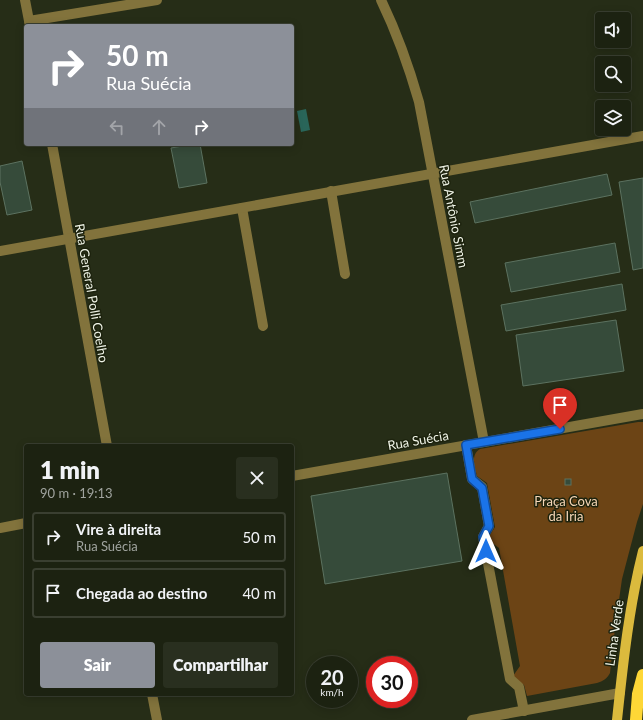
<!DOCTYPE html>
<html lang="pt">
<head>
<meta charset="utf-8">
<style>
  :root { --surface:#1c2211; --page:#292f1f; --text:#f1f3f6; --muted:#a0a49f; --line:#3a3f31; --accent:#8c9099 }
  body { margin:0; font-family:Lato,sans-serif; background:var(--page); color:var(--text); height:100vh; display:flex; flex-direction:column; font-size:15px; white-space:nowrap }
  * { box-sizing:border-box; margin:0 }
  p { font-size:13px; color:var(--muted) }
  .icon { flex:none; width:22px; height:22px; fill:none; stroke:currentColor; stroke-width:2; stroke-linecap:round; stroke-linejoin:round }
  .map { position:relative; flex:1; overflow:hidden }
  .details { position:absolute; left:24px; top:444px; width:270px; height:252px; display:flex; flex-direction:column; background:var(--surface); border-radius:4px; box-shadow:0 2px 10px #0003,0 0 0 1px var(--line) }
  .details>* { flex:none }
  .top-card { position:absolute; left:24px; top:24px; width:270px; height:122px; border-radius:4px; box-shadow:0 2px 10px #0003,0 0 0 1px var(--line); background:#8c9099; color:#fff; overflow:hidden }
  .tools { position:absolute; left:595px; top:12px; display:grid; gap:8px }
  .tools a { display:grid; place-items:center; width:36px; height:36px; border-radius:4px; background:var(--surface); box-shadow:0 2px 10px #0003,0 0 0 1px var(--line); font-size:20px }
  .speed { position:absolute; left:306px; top:656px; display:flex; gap:8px; font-size:20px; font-weight:700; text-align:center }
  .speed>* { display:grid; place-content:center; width:52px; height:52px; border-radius:50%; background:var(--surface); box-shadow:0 2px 10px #0003,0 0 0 1px var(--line); line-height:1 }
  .speed small { font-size:10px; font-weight:400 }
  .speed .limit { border:6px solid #d22; background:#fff; color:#111 }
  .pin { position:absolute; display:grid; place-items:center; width:34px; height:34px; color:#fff; margin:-41px -17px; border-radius:50% 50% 50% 0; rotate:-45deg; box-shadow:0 0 4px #0007 }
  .pin .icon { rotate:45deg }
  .me { position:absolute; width:44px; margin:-22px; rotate:0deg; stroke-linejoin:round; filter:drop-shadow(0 0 3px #0008) }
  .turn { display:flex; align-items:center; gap:14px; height:84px; padding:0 16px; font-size:18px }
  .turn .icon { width:52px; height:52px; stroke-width:2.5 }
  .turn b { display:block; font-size:28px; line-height:34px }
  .lanes { display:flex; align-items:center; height:38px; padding:0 16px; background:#0003; justify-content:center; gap:20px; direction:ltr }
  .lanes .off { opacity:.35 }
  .round { display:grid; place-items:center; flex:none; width:42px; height:42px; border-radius:4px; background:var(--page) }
  .overview { display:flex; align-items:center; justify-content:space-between; height:68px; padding:0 16px }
  h1 { font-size:24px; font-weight:800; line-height:30px }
  .action { display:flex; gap:8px; margin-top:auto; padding:8px 16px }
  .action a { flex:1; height:46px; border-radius:4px; background:var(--accent); color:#fff; font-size:16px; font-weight:800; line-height:46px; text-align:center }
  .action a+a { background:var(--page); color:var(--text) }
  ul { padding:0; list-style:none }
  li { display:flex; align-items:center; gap:12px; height:50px; margin:0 8px 6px; padding:0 8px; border:2px solid var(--line); border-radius:4px }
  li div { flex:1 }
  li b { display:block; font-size:15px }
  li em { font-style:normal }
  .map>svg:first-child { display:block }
  .green { fill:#6c4415 }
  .water { fill:#296559 }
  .building { fill:#364b3a; stroke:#5c7260 }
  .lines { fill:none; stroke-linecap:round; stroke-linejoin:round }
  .minor { stroke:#82733c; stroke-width:10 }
  .major { stroke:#dbba3d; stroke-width:10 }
  .highway { stroke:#fed736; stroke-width:12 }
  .route-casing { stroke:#114b97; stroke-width:10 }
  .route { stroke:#1a73e8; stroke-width:7 }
  .labels { text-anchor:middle; stroke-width:3; stroke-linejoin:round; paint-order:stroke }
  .street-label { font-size:13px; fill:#f0f4e7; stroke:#1d230e }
  .park-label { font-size:13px; fill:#f6d6b6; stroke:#1d230e }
</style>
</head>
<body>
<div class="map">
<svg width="643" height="720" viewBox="0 0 643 720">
  <rect width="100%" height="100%" fill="#262d17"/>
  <path class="green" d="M638,422H643V504L637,522L622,579L615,628L610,673C607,679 603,681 597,683L527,696L524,685L514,678L513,676L520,666L499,548L488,540V538L495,527L487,483L477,476C475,467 470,455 480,449Z"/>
  <path class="water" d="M306,109L310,130L301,132L297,111Z"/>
  <g class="building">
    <path d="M194,144H200L207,183L179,188L171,148Z"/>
    <path d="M22,161L32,210L7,215L0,182V166Z"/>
    <path d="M607,174L612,195L475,223L470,202Z"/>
    <path d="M643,178V268L633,270L619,182Z"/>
    <path d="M615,243L620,272L511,292L505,263Z"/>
    <path d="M622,284L626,310L506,331L501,305Z"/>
    <path d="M616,320L624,371L523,386L516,335Z"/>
    <path d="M447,473L462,561L325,584L311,496Z"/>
    <rect x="565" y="479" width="6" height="6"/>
  </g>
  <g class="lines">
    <g class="minor">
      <path d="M25,0L30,26"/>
      <path d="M381,0C397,33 409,67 419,102L484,442"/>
      <path d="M29,21L157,0"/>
      <path d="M52,144L107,446"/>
      <path d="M331,191L345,274"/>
      <path d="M242,208L263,326"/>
      <path d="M0,251L643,136"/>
      <path d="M466,445L472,479L482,487L489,526L483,537L510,679L519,687L524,711"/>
      <path d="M292,476L643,414"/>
      <path d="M0,528L26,523"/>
      <path d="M152,694L157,720"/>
      <path d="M472,720L620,693"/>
    </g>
    <path class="major" d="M617,720C623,664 629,606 643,551"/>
    <path class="highway" d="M636,720L638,694L643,675"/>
  </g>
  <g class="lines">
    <defs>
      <path id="route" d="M486,551L483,537L489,526L482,488L472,479L466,445L560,429"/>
    </defs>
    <use href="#route" class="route-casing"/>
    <use href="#route" class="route"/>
  </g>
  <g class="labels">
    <g class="street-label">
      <text transform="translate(454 216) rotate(79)" y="5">Rua Antônio Simm</text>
      <text transform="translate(92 293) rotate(80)" y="5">Rua General Polli Coelho</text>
      <text transform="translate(418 440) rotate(-10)" y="5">Rua Suécia</text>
      <text transform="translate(614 633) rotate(-82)" y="5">Linha Verde</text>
    </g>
    <g class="park-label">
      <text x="566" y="506">Praça Cova<tspan x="566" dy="15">da Iria</tspan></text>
    </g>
  </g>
</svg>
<div class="tools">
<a><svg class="icon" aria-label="sound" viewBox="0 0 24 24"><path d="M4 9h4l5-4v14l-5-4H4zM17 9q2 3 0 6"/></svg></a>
<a><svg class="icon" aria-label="search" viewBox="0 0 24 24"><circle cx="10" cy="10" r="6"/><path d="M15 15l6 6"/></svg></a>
<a><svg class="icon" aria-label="layers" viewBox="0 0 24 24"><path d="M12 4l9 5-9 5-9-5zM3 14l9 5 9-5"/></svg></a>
</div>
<div class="speed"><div>20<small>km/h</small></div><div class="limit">30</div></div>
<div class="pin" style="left:560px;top:429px;background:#d93025"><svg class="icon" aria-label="arrive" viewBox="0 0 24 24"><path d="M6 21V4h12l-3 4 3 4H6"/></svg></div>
<svg class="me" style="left:486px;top:551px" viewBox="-20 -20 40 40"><path d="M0-17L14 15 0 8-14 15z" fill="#1a73e8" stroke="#fff" stroke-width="4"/></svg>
<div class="top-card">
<div class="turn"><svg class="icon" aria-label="right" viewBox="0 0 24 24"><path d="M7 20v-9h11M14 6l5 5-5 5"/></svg><div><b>50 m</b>Rua Suécia</div></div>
<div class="lanes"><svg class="icon off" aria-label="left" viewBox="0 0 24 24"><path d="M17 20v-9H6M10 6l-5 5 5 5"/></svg><svg class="icon off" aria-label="ahead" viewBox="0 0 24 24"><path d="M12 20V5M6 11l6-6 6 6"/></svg><svg class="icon" aria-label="right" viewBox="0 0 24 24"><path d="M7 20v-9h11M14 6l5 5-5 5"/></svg></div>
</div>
<section class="details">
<div class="overview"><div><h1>1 min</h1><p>90 m · 19:13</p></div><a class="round"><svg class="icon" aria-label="close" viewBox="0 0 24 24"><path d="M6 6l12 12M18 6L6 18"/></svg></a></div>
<ul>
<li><svg class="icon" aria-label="right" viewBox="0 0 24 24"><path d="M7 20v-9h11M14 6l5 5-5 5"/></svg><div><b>Vire à direita</b><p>Rua Suécia</p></div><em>50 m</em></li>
<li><svg class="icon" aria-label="arrive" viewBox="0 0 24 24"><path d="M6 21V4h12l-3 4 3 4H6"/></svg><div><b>Chegada ao destino</b></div><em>40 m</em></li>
</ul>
<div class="action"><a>Sair</a><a>Compartilhar</a></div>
</section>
</div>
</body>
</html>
